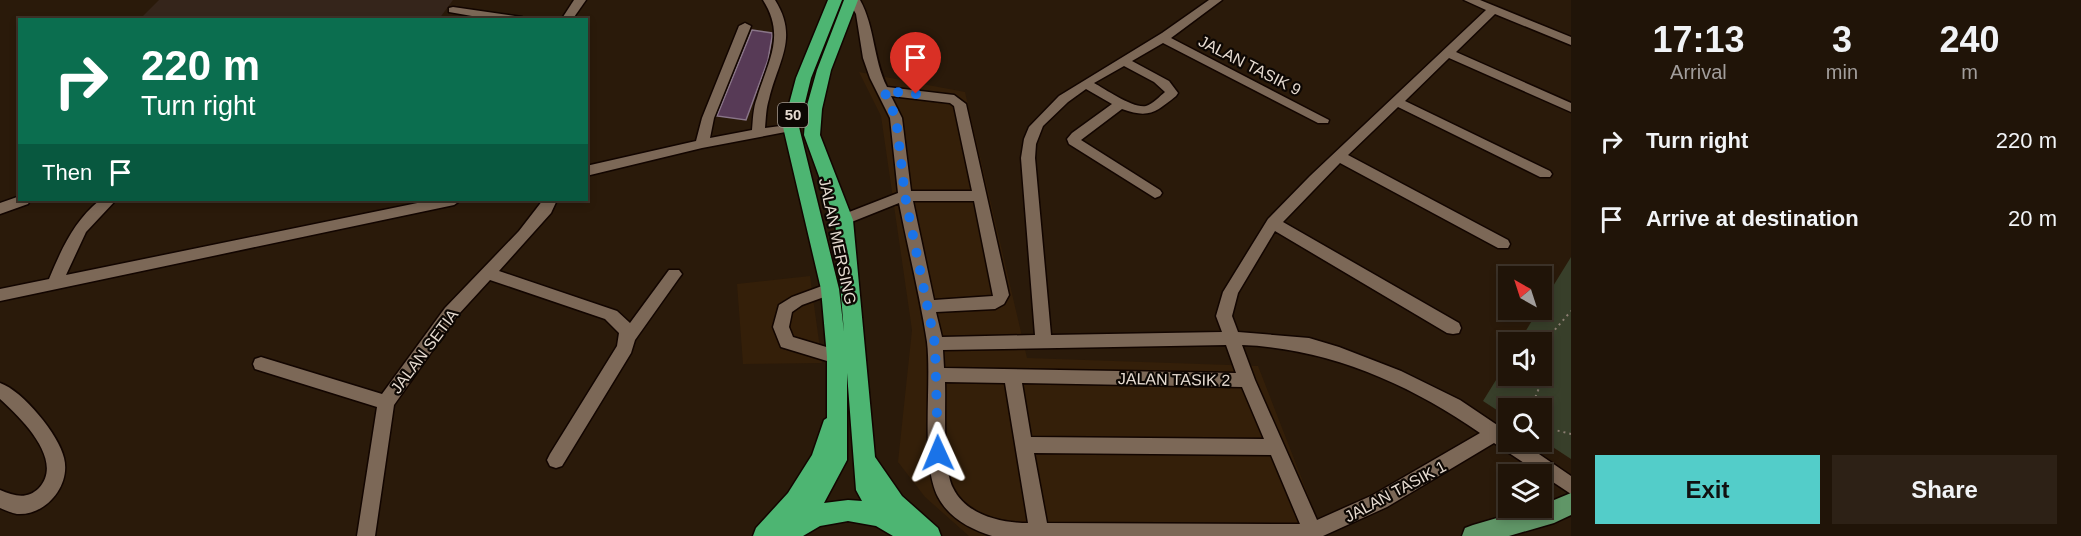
<!DOCTYPE html>
<html lang="en">
<head>
<meta charset="utf-8">
<style>
  :root { --surface:#201408; --page:#2d2116; --text:#f1f3f6; --muted:#a29e9c; --line:#3d3329; --accent:#53cdc9 }
  body { margin:0; font-family:Helvetica,sans-serif; background:var(--page); color:var(--text); height:100vh; display:flex; flex-direction:column; font-size:22px; white-space:nowrap }
  * { box-sizing:border-box; margin:0 }
  p { font-size:20px; color:var(--muted) }
  .icon { flex:none; width:33px; height:33px; fill:none; stroke:currentColor; stroke-width:2; stroke-linecap:round; stroke-linejoin:round }
  .map { position:relative; flex:1; overflow:hidden }
  .drawer { display:flex; flex-direction:column; background:var(--surface); width:510px }
  .drawer>* { flex:none }
  .hud { position:absolute; left:18px; top:18px; width:570px; height:183px; border-radius:0px; box-shadow:0 3px 9px #0003,0 0 0 2px var(--line); background:#0b6e4f; color:#fff; overflow:hidden }
  .needle { width:39px; rotate:321deg }
  .controls { position:absolute; left:1498px; top:266px; display:grid; gap:12px }
  .controls a { display:grid; place-items:center; width:54px; height:54px; border-radius:0px; background:var(--surface); box-shadow:0 3px 9px #0003,0 0 0 2px var(--line); font-size:30px }
  .pin { position:absolute; display:grid; place-items:center; width:51px; height:51px; color:#fff; margin:-62px -26px; border-radius:50% 50% 50% 0; rotate:-45deg; box-shadow:0 0 6px #0007 }
  .pin .icon { rotate:45deg }
  .me { position:absolute; width:66px; margin:-33px; rotate:359deg; stroke-linejoin:round; filter:drop-shadow(0 0 4px #0008) }
  .turn { display:flex; align-items:center; gap:21px; height:126px; padding:0 24px; font-size:27px }
  .turn .icon { width:78px; height:78px; stroke-width:2.5 }
  .turn b { display:block; font-size:42px; line-height:51px }
  .then { display:flex; align-items:center; height:57px; padding:0 24px; background:#0003; gap:12px; font-size:22px }
  .eta { display:flex; justify-content:space-evenly; align-items:center; height:102px; text-align:center }
  .eta b { font-size:36px; font-weight:700; line-height:42px }
  .cta { display:flex; gap:12px; margin-top:auto; padding:12px 24px }
  .cta a { flex:1; height:69px; border-radius:0px; background:var(--accent); color:#111; font-size:24px; font-weight:700; line-height:69px; text-align:center }
  .cta a+a { background:var(--page); color:var(--text) }
  ul { padding:0; list-style:none }
  li { display:flex; align-items:center; gap:18px; height:78px; padding:0 24px }
  li div { flex:1 }
  li b { display:block; font-size:22px }
  li em { font-style:normal }
  main { display:flex; flex:1; min-height:0 }
  .map>svg:first-child { display:block }
  .built { fill:#341f09 }
  .education { fill:#35251b }
  .green { fill:#383f2a }
  .building { fill:#573a56; stroke:#897588; stroke-width:1.5 }
  .lines { fill:none; stroke-linecap:round; stroke-linejoin:round }
  .minor-casing { stroke:#120500; stroke-width:3 }
  .major-casing { stroke:#120500; stroke-width:3 }
  .highway-casing { stroke:#120500; stroke-width:3 }
  .path { stroke:#8c7e72; stroke-width:2; stroke-dasharray:2 4; stroke-linecap:butt }
  .minor { fill:#7c6857; fill-rule:evenodd }
  .major { fill:#609667; fill-rule:evenodd }
  .highway { fill:#4db572; fill-rule:evenodd }
  .route { stroke:#1a73e8; stroke-width:10; stroke-dasharray:0 18 }
  .labels { text-anchor:middle; stroke-width:4.5; stroke-linejoin:round; paint-order:stroke }
  .shield { fill:#0d0703; stroke:#a59b93; stroke-width:1.5 }
  .shield-label { font-size:15px; font-weight:bold; fill:#e6dbd1 }
  .street-label { font-size:16px; fill:#e6dbd1; stroke:#0d0703 }
</style>
</head>
<body>
<main>
<div class="map">
<svg width="1571" height="536" viewBox="0 0 1571 536">
  <rect width="100%" height="100%" fill="#2a1a0a"/>
  <g class="built">
    <path d="M859,72L965,92L1027,358L1258,366L1324,536H969L925,497L898,462L912,330L881,116Z"/>
    <path d="M810,276L822,363L743,364L737,284Z"/>
  </g>
  <path class="education" d="M159,0H453L439,19H140Z"/>
  <path class="green" d="M1571,257V459L1542,440V408H1509V418L1483,401L1509,359V375H1542V342H1519L1539,309H1542V304Z"/>
  <path class="building" d="M752,30L772,33V37L768,60L746,120L717,116Z"/>
  <g class="lines">
    <defs>
      <g id="minor">
        <path d="M574,0H586L572,20H561Z"/>
        <path d="M763,0H775C799,38 778,61 769,99C766,108 766,118 765,128L796,124L797,127L796,130L702,148L586,176V166L696,141L702,118L739,26L745,23L751,26L714,118L710,138L752,130C753,120 753,108 757,98C768,61 786,36 763,0Z"/>
        <path d="M848,0H860C875,27 873,59 887,87L954,95L966,104L1009,295L1004,304L995,309L936,312L942,337L1035,335L1021,158L1024,139L1029,127L1059,96L1162,33L1209,0H1222L1171,38L1329,120L1328,123H1318L1163,43L1132,61L1169,81L1178,93L1176,96C1156,112 1149,119 1122,109L1081,140L1160,190L1162,193L1160,196L1155,198L1069,144L1067,139L1072,133L1112,104L1086,89L1068,102L1043,126L1036,144L1035,158L1051,335L1222,332L1216,316L1223,292L1268,219L1310,176L1486,10L1464,0H1480L1571,37V45L1495,14L1456,52L1571,103V112L1449,58L1405,101L1550,171L1552,174L1550,177H1540L1398,107L1348,155L1508,240L1510,244L1508,248H1498L1340,163L1283,222L1459,323L1461,328L1459,333L1453,334L1447,333L1275,231L1238,293L1232,316L1238,332L1309,338L1339,347L1401,371L1460,400L1509,433V441H1520L1571,476V494L1494,443L1387,507L1323,536H992C970,529 949,518 938,497C920,462 932,384 927,342C920,296 908,249 899,203L844,225L837,220L839,216L898,193L890,118L870,78L863,58L856,14ZM1124,66L1154,82L1165,92C1160,96 1153,104 1146,106C1134,109 1105,89 1094,83ZM891,96L950,103L954,106L972,191H911L902,118ZM913,201H974L993,296L934,300ZM1226,345L1236,373L944,368L943,350ZM1242,345C1328,348 1410,384 1480,433L1373,495L1317,520L1255,380ZM945,382L1005,383L1028,523C1001,523 966,515 953,488C942,466 946,408 945,382ZM1022,383L1242,387L1264,439L1031,437ZM1034,453L1271,455L1300,524L1047,523Z"/>
        <path d="M453,7L522,17L527,20H495L449,12V8Z"/>
        <path d="M20,196V200H30L28,204L0,214V203Z"/>
        <path d="M100,200H116L86,232L66,275L432,200H461L454,205L0,301V289L49,279C62,248 74,221 100,200Z"/>
        <path d="M543,200H557L551,213L499,271L617,311L630,323L669,270H679L682,274L679,278L635,340L631,353L562,466L556,468L550,466L547,460L550,454L617,346L619,333L605,319L490,280L457,316L394,405L375,536H357L377,407L255,369L253,364L255,359L261,357L382,394L445,308L519,231Z"/>
        <path d="M830,283L835,285L838,289L835,293L802,305L792,312L789,327L793,337L843,352L845,357L843,362L837,364L781,347L773,327L779,305L792,297Z"/>
        <path d="M0,383C23,391 59,435 64,458C71,485 46,516 17,514C12,513 5,510 0,508V490C14,496 27,500 39,488C65,460 20,417 0,399Z"/>
      </g>
      <path id="major" d="M1571,493V515L1554,523L1509,536H1462L1465,528L1473,525L1535,507H1542V505Z"/>
      <path id="highway" d="M828,0H842L811,78L799,127L839,289L844,332L835,220L804,135L806,109L817,70L844,0H858L831,70L822,109L820,135L853,220L875,457L902,496L938,528L941,536H893L876,526L848,521L820,526L803,536H753L756,528L788,493L812,455L824,420L827,418V357L821,289L783,127L796,78ZM847,373L856,490L862,501L848,500L824,503L847,460Z"/>
    </defs>
    <use href="#minor" class="minor-casing"/>
    <use href="#major" class="major-casing"/>
    <use href="#highway" class="highway-casing"/>
    <g class="path">
      <path d="M1531,408L1545,373L1547,339L1571,311"/>
      <path d="M1542,423L1547,428L1571,434"/>
    </g>
    <use href="#minor" class="minor"/>
    <use href="#major" class="major"/>
    <use href="#highway" class="highway"/>
  </g>
  <g class="lines">
    <path class="route" d="M916,94L884,91L896,118L905,196L935,344L938,453"/>
  </g>
  <g class="labels">
    <rect class="shield" x="778" y="103" width="30" height="24" rx="4.5"/>
    <g class="shield-label">
      <text x="793" y="120">50</text>
    </g>
    <g class="street-label">
      <text transform="translate(1250 65) rotate(27)" y="6">JALAN TASIK 9</text>
      <text transform="translate(838 241) rotate(78)" y="6">JALAN MERSING</text>
      <text transform="translate(424 351) rotate(-53)" y="6">JALAN SETIA</text>
      <text transform="translate(1174 379) rotate(1)" y="6">JALAN TASIK 2</text>
      <text transform="translate(1395 491) rotate(-28)" y="6">JALAN TASIK 1</text>
    </g>
  </g>
</svg>
<div class="controls">
<a><svg class="needle" viewBox="-14 -14 28 28"><path d="M0-13l5 13h-10z" fill="#e53935"/><path d="M0 13l5-13h-10z" fill="#a29e9c"/></svg></a>
<a><svg class="icon" aria-label="sound" viewBox="0 0 24 24"><path d="M4 9h4l5-4v14l-5-4H4zM17 9q2 3 0 6"/></svg></a>
<a><svg class="icon" aria-label="search" viewBox="0 0 24 24"><circle cx="10" cy="10" r="6"/><path d="M15 15l6 6"/></svg></a>
<a><svg class="icon" aria-label="layers" viewBox="0 0 24 24"><path d="M12 4l9 5-9 5-9-5zM3 14l9 5 9-5"/></svg></a>
</div>
<div class="pin" style="left:916px;top:94px;background:#d93025"><svg class="icon" aria-label="arrive" viewBox="0 0 24 24"><path d="M6 21V4h12l-3 4 3 4H6"/></svg></div>
<svg class="me" style="left:938px;top:453px" viewBox="-20 -20 40 40"><path d="M0-17L14 15 0 8-14 15z" fill="#1a73e8" stroke="#fff" stroke-width="4"/></svg>
<div class="hud">
<div class="turn"><svg class="icon" aria-label="right" viewBox="0 0 24 24"><path d="M7 20v-9h11M14 6l5 5-5 5"/></svg><div><b>220 m</b>Turn right</div></div>
<div class="then">Then<svg class="icon" aria-label="arrive" viewBox="0 0 24 24"><path d="M6 21V4h12l-3 4 3 4H6"/></svg></div>
</div>
</div>
<section class="drawer">
<div class="eta">
<div><b>17:13</b><p>Arrival</p></div>
<div><b>3</b><p>min</p></div>
<div><b>240</b><p>m</p></div>
</div>
<ul>
<li><svg class="icon" aria-label="right" viewBox="0 0 24 24"><path d="M7 20v-9h11M14 6l5 5-5 5"/></svg><div><b>Turn right</b></div><em>220 m</em></li>
<li><svg class="icon" aria-label="arrive" viewBox="0 0 24 24"><path d="M6 21V4h12l-3 4 3 4H6"/></svg><div><b>Arrive at destination</b></div><em>20 m</em></li>
</ul>
<div class="cta"><a>Exit</a><a>Share</a></div>
</section>
</main>
</body>
</html>
